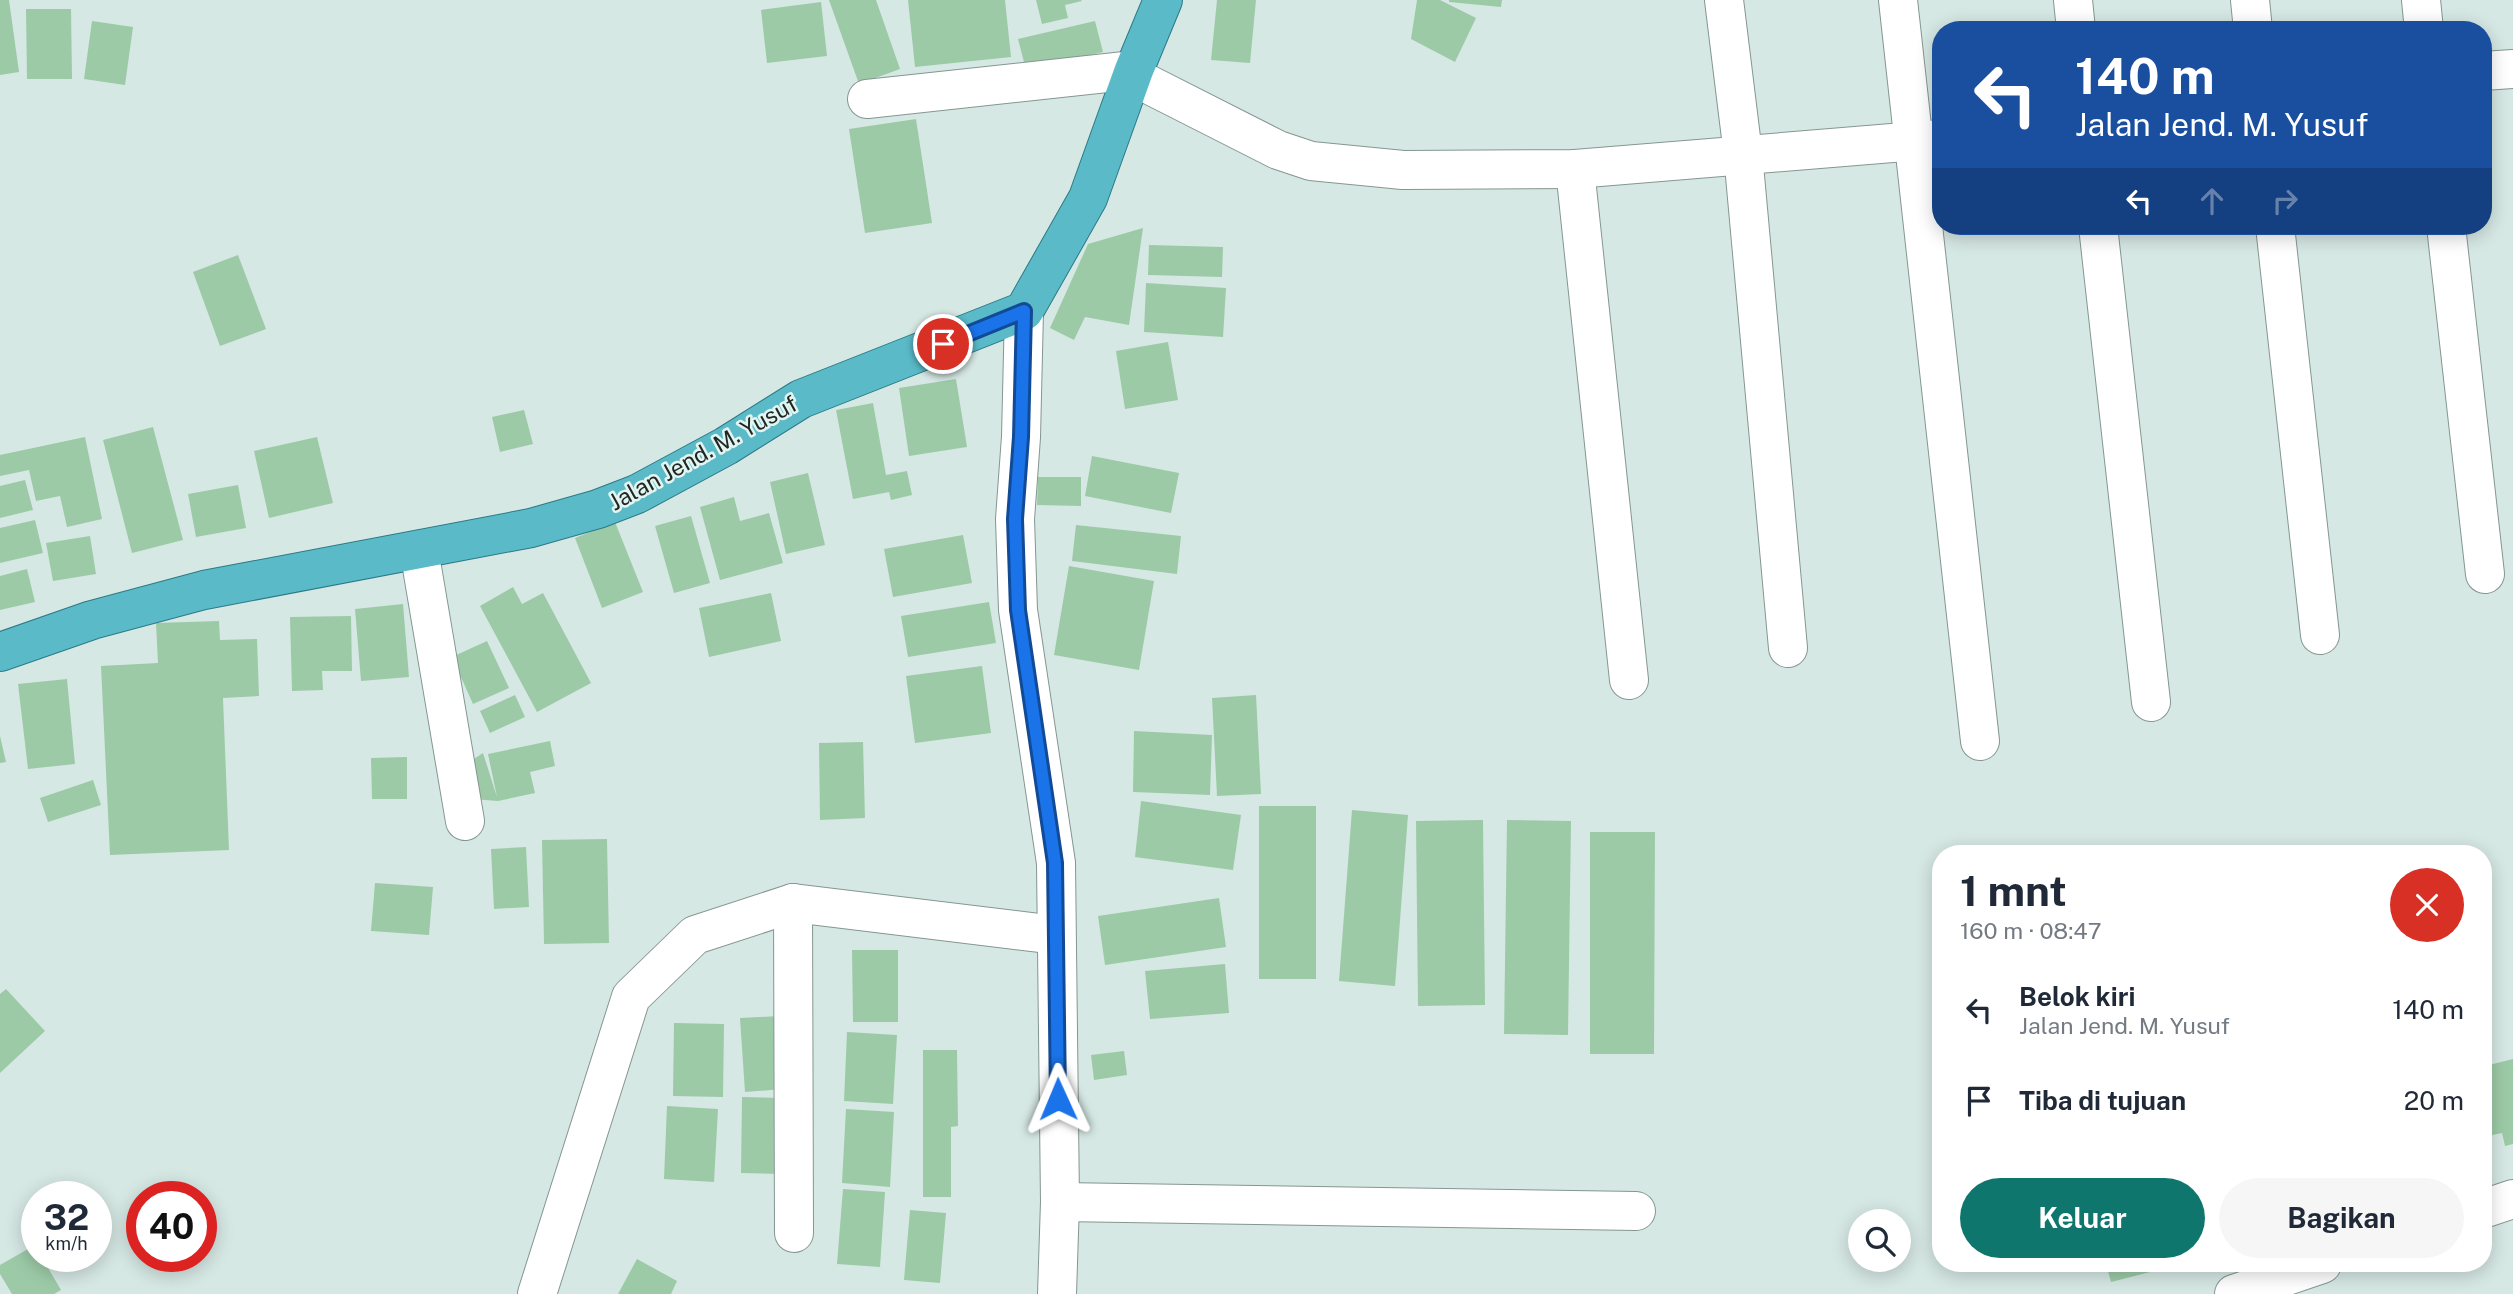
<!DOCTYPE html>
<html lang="id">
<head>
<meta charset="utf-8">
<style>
  :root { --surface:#fff; --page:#f6f6f7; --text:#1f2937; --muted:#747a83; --accent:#0f766e }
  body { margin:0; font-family:"Public Sans",sans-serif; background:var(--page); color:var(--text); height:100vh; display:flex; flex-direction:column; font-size:26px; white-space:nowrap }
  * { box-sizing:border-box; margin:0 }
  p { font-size:23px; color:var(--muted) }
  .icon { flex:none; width:38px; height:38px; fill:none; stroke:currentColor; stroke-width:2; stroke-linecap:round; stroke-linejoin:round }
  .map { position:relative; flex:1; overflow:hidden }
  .panel { position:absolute; left:1932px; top:845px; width:560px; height:427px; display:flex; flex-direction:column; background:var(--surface); border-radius:28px; box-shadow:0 4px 18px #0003 }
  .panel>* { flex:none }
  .top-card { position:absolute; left:1932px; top:21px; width:560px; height:214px; border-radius:28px; box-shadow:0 4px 18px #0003; background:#1a4fa0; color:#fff; overflow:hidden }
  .controls { position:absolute; left:1848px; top:1209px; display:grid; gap:14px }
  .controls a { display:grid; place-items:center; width:63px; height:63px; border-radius:50%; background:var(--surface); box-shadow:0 4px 18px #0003; font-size:35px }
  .speed { position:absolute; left:21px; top:1181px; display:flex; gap:14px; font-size:35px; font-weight:700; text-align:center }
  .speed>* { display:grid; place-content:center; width:91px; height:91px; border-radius:50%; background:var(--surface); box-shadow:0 4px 18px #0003; line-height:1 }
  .speed small { font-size:18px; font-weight:400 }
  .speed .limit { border:10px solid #d22; background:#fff; color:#111 }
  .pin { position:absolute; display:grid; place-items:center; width:60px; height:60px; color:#fff; margin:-30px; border:4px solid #fff; border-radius:50%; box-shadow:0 2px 7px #0007 }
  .me { position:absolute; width:77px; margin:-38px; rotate:359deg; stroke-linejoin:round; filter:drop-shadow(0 0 5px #0008) }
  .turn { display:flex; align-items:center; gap:24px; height:147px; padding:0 28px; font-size:32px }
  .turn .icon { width:91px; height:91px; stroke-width:2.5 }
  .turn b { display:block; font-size:49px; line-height:60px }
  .lanes { display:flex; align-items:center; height:66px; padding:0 28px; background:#0003; justify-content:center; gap:35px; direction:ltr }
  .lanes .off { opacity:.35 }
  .round { display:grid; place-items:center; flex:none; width:74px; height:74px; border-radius:37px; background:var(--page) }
  .head { display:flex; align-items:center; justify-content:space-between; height:119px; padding:0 28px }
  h1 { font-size:42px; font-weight:700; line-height:52px }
  .cta { display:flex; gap:14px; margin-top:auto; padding:14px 28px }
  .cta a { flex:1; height:80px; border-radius:42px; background:var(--accent); color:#fff; font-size:28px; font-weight:700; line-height:80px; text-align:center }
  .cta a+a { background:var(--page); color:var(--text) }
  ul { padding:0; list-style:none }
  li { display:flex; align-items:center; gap:21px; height:91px; padding:0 28px }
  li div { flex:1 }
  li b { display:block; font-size:26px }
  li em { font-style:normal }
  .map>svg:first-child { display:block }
  .building { fill:#9ccaa7 }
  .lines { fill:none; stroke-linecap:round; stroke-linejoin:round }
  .minor-casing { stroke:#859692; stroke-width:40 }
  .tertiary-casing { stroke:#859692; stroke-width:40 }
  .trunk-casing { stroke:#2b7a86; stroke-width:40 }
  .minor { stroke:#fff; stroke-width:38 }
  .tertiary { stroke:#fff; stroke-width:38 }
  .trunk { stroke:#5abac8; stroke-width:38 }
  .route-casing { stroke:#114b97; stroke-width:18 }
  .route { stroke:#1a73e8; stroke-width:12 }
  .labels { text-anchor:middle; stroke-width:5; stroke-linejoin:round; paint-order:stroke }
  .street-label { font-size:23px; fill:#1f2624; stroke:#e3f5f1 }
</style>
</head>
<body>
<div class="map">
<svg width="2513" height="1294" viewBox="0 0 2513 1294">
  <rect width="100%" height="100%" fill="#d6e8e4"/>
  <g class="building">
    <path d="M0,0H9L19,72L0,75Z"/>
    <path d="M829,0H876L900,69L859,84Z"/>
    <path d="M908,0H1005L1011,57L915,67Z"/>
    <path d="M1036,0H1081L1082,1L1065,5L1068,18L1042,24Z"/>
    <path d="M1217,0H1256L1250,63L1211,60Z"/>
    <path d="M1417,0H1440L1476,18L1455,62L1411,39Z"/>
    <path d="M1449,0H1502L1501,7L1449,2Z"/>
    <path d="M821,2L827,56L767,63L761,10Z"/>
    <path d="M26,9H71L72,79H27Z"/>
    <path d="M92,21L133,27L125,85L84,79Z"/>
    <path d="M1095,21L1103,52L1026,70L1018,39Z"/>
    <path d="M916,119L932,223L865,233L849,129Z"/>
    <path d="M1143,228L1129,325L1085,317L1074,340L1050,328L1088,244Z"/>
    <path d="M1149,245L1223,247L1222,277L1148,275Z"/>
    <path d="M238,255L266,329L220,346L193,272Z"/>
    <path d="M1146,283L1226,288L1223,337L1144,332Z"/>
    <path d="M1168,342L1178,400L1125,409L1116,351Z"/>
    <path d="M956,379L967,447L909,456L899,388Z"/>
    <path d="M873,403L886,475L907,471L912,495L891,500L889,492L853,499L836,410Z"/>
    <path d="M524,410L533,444L500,452L492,417Z"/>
    <path d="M153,427L183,540L132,553L103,440Z"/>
    <path d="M85,437L102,519L67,527L60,496L36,501L29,470L0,476V455Z"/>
    <path d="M317,437L333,503L269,518L254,451Z"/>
    <path d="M1092,456L1179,473L1171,513L1085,496Z"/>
    <path d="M808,473L825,545L786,554L770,482Z"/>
    <path d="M1038,477H1081V506L1037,505Z"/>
    <path d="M25,480L33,510L0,518V486Z"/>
    <path d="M238,485L246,528L196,537L188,494Z"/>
    <path d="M734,497L740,521L769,513L783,563L720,580L700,507Z"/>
    <path d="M691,516L710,583L674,593L655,526Z"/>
    <path d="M35,520L43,553L0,563V528Z"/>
    <path d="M615,522L643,592L602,608L575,538Z"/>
    <path d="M1076,525L1181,536L1177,574L1072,561Z"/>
    <path d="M963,535L972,583L893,597L884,549Z"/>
    <path d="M90,536L96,574L53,581L46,543Z"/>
    <path d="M1069,566L1154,581L1139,670L1054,655Z"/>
    <path d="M27,569L35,602L0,610V576Z"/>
    <path d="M513,587L522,604L543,593L591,683L537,712L480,606Z"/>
    <path d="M771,593L781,641L709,657L699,608Z"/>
    <path d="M989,602L996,643L908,657L901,616Z"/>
    <path d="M403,604L409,677L361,681L355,609Z"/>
    <path d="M351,616L352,671H322L323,690L292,691L290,617Z"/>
    <path d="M219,621L220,640L257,639L259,696L223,698L229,850L110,855L101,666L158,663L156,623Z"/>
    <path d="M487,641L509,688L473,704L452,657Z"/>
    <path d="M982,666L991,733L915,743L906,676Z"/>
    <path d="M67,679L75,764L28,769L18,684Z"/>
    <path d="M515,695L525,717L490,733L480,711Z"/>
    <path d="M1256,695L1261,794L1217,796L1212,698Z"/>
    <path d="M1134,731L1212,735L1210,795L1133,792Z"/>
    <path d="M0,736L6,762L0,763Z"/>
    <path d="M550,741L555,766L530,772L535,793L498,801L472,799L463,766L483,753L497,797L488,754Z"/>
    <path d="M863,742L865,818L820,820L819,743Z"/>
    <path d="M407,757V799H372L371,758Z"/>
    <path d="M93,780L101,805L48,822L40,798Z"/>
    <path d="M1141,801L1241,815L1233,870L1135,857Z"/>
    <rect x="1259" y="806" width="57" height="173"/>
    <path d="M1352,810L1408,815L1395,986L1339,981Z"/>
    <path d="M1483,820L1485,1005L1418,1006L1416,821Z"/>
    <path d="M1507,820L1571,821L1568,1035L1504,1034Z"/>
    <path d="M1590,832H1655L1654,1054H1590Z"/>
    <path d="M607,839L609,943L544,944L542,840Z"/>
    <path d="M526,847L529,907L494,909L491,849Z"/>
    <path d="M375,883L433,887L429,935L371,931Z"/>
    <path d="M1219,898L1226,947L1105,965L1098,916Z"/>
    <path d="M852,950H898V1022H853Z"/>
    <path d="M1225,964L1229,1013L1150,1019L1145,971Z"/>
    <path d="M6,989L45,1031L0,1073V994Z"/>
    <path d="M780,1016L785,1089L745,1092L740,1018Z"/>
    <path d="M674,1023L724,1024L723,1097L673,1096Z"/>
    <path d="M847,1032L897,1035L893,1104L844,1101Z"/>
    <path d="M923,1050H957L958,1126L951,1127V1197H923Z"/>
    <path d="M1124,1051L1127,1075L1094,1080L1091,1055Z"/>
    <path d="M2513,1059V1144L2505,1146L2502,1133L2483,1137V1091L2487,1090L2485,1081L2492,1079L2489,1065Z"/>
    <path d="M742,1097L783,1098L782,1174L741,1173Z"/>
    <path d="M667,1106L718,1109L714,1182L664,1179Z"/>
    <path d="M846,1109L894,1112L890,1187L842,1183Z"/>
    <path d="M843,1189L885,1192L880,1267L837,1264Z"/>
    <path d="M910,1210L946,1213L940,1283L904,1280Z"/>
    <path d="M35,1245L37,1256H41L61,1290L54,1294H12L0,1274V1265Z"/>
    <path d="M637,1259L677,1281L671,1294H618Z"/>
    <path d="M2106,1264H2161L2162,1269L2111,1282Z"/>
  </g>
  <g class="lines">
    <defs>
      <g id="minor">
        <path d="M1724,0L1743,154L1788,648"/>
        <path d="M1898,0L1980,741"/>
        <path d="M2073,0L2076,30"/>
        <path d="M2250,0L2253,30"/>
        <path d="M2421,0L2424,30"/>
        <path d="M2483,71L2513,69"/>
        <path d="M1132,76L1278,150L1311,161L1403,170L1575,169L1941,139"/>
        <path d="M867,99L1134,70"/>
        <path d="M1575,169L1629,680"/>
        <path d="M2098,226L2151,702"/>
        <path d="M2275,226L2320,635"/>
        <path d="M2446,226L2485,574"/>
        <path d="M419,550L465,821"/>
        <path d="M793,903L794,1233"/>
        <path d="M1060,1202L1636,1211"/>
        <path d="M2483,1209L2513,1199"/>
        <path d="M537,1294L631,997L695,935L793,903L1056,935"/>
        <path d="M2234,1294L2322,1264"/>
      </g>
      <path id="tertiary" d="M1024,311L1021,437L1015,519L1018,610L1056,863L1060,1202L1057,1294"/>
      <path id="trunk" d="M0,652L92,620L204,590L531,528L598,509L637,494L726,446L801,399L1024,311L1088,198L1134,70L1163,0"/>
    </defs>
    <use href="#minor" class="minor-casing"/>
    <use href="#tertiary" class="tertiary-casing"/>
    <use href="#trunk" class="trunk-casing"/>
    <use href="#minor" class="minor"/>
    <use href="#tertiary" class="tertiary"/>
    <use href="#trunk" class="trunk"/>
  </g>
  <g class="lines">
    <defs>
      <path id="route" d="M943,344L1024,311L1021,437L1015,519L1018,610L1055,863L1058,1099"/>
    </defs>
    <use href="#route" class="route-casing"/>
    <use href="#route" class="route"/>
  </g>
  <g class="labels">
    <g class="street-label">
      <text transform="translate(703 453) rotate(-29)" y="8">Jalan Jend. M. Yusuf</text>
    </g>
  </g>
</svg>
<div class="controls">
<a><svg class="icon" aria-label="search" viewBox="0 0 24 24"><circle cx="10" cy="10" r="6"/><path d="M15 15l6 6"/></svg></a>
</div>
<div class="speed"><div>32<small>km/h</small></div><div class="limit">40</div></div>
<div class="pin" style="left:943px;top:344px;background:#d93025"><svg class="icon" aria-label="arrive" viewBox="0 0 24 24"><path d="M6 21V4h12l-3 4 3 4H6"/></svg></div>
<svg class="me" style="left:1058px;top:1099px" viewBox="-20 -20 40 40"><path d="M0-17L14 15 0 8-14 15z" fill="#1a73e8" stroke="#fff" stroke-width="4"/></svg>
<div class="top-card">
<div class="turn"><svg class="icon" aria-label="left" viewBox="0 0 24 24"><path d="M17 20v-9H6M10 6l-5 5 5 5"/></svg><div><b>140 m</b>Jalan Jend. M. Yusuf</div></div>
<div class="lanes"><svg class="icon" aria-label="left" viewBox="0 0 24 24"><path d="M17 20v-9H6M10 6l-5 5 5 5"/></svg><svg class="icon off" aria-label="ahead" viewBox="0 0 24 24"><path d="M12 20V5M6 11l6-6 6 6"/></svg><svg class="icon off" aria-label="right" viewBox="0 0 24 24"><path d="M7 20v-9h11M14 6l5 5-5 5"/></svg></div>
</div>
<section class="panel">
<div class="head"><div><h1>1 mnt</h1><p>160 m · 08:47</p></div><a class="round" style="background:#d93025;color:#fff"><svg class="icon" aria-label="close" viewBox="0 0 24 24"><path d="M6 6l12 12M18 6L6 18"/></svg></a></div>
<ul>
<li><svg class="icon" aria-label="left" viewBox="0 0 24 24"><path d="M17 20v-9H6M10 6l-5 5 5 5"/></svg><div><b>Belok kiri</b><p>Jalan Jend. M. Yusuf</p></div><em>140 m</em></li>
<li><svg class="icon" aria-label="arrive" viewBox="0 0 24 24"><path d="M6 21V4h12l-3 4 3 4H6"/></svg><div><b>Tiba di tujuan</b></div><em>20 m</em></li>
</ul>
<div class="cta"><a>Keluar</a><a>Bagikan</a></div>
</section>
</div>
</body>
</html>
